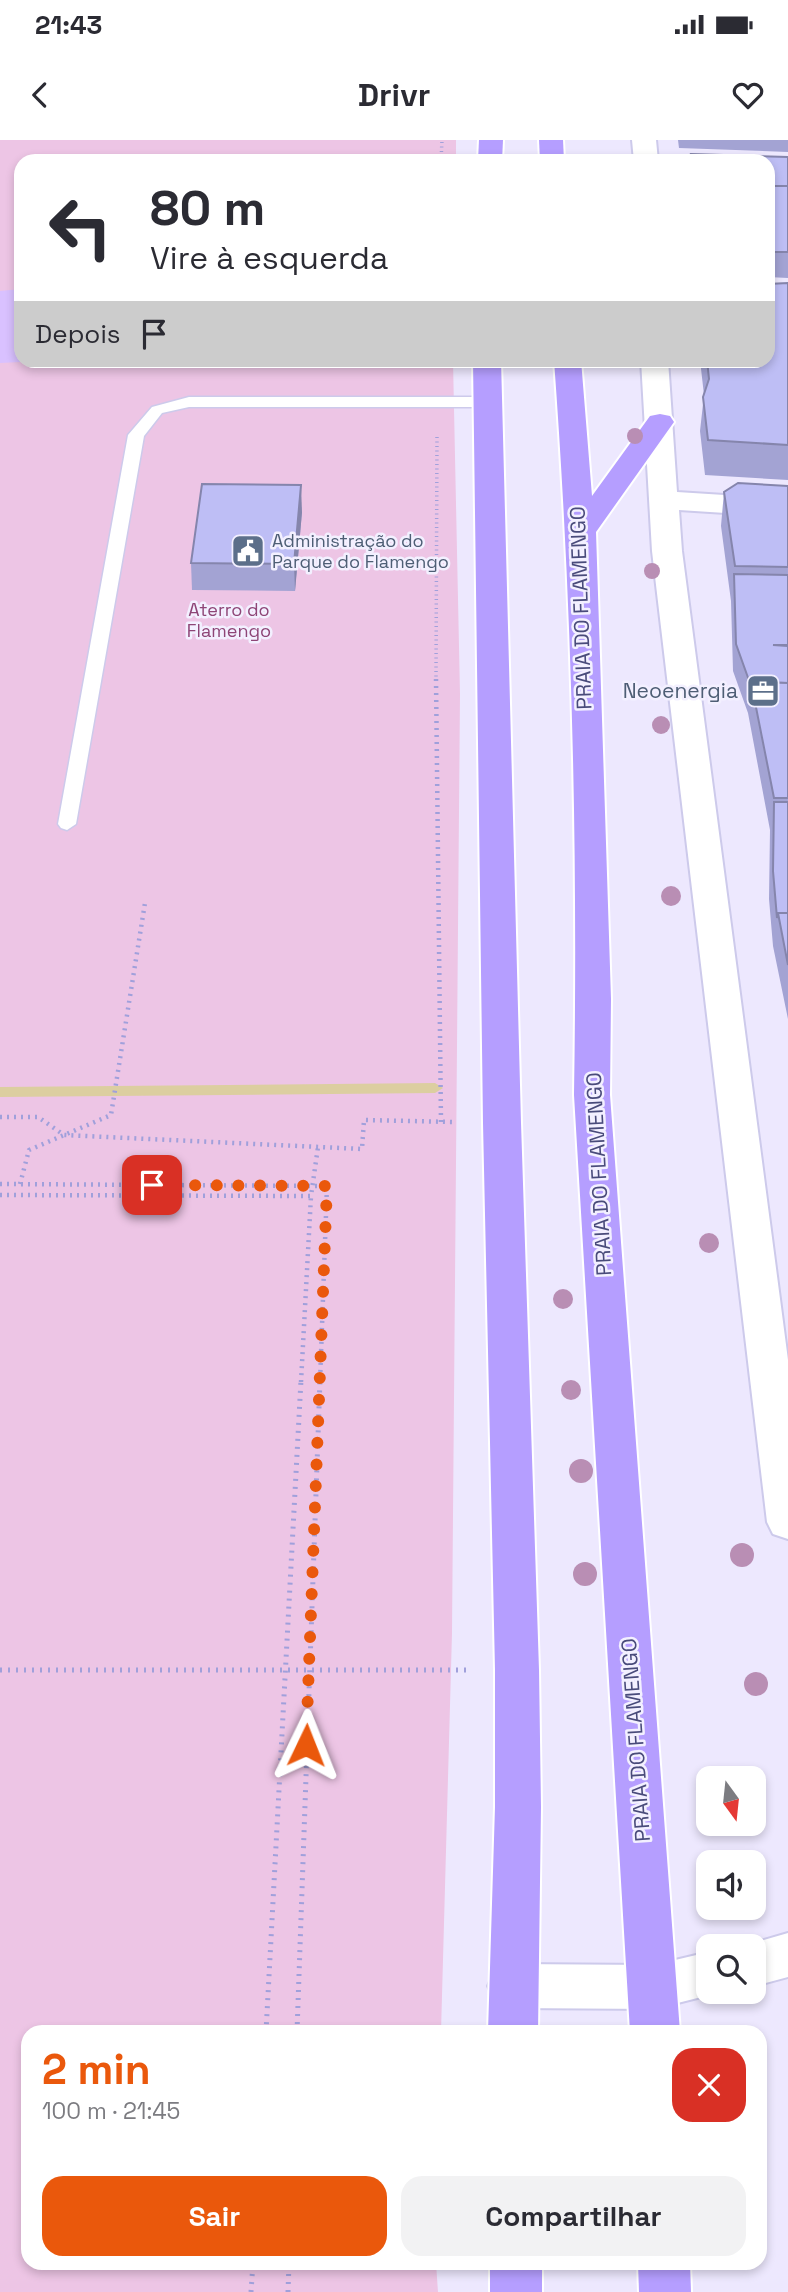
<!DOCTYPE html>
<html lang="pt">
<head>
<meta charset="utf-8">
<style>
  :root { --surface:#fff; --page:#f2f2f3; --text:#2b2b33; --muted:#7c7c81; --accent:#ea580c }
  body { margin:0; font-family:"Space Grotesk",sans-serif; background:var(--page); color:var(--text); height:100vh; display:flex; flex-direction:column; font-size:26px; white-space:nowrap }
  * { box-sizing:border-box; margin:0 }
  p { font-size:23px; color:var(--muted) }
  .icon { flex:none; width:38px; height:38px; fill:none; stroke:currentColor; stroke-width:2; stroke-linecap:round; stroke-linejoin:round }
  .map { position:relative; flex:1; overflow:hidden }
  .drawer { position:absolute; left:21px; top:1885px; width:746px; height:245px; display:flex; flex-direction:column; background:var(--surface); border-radius:21px; box-shadow:0 4px 10px #0003 }
  .drawer>* { flex:none }
  .hud { position:absolute; left:14px; top:14px; width:761px; height:214px; border-radius:21px; box-shadow:0 4px 10px #0003; background:#fff; color:var(--text); overflow:hidden }
  .needle { width:46px; rotate:165deg }
  .buttons { position:absolute; left:696px; top:1626px; display:grid; gap:14px }
  .buttons a { display:grid; place-items:center; width:70px; height:70px; border-radius:14px; background:var(--surface); box-shadow:0 4px 10px #0003; font-size:35px }
  .pin { position:absolute; display:grid; place-items:center; width:60px; height:60px; color:#fff; margin:-30px; border-radius:14px; box-shadow:0 4px 10px #0006 }
  .me { position:absolute; width:77px; margin:-38px; rotate:2deg; stroke-linejoin:round; filter:drop-shadow(0 0 5px #0008) }
  .turn { display:flex; align-items:center; gap:24px; height:147px; padding:0 21px; font-size:32px }
  .turn .icon { width:91px; height:91px; stroke-width:2.5 }
  .turn b { display:block; font-size:49px; line-height:60px }
  .then { display:flex; align-items:center; height:66px; padding:0 21px; background:#0003; gap:14px; font-size:26px }
  .round { display:grid; place-items:center; flex:none; width:74px; height:74px; border-radius:21px; background:var(--page) }
  .headline { display:flex; align-items:center; justify-content:space-between; height:119px; padding:0 21px }
  h1 { font-size:42px; font-weight:700; line-height:52px; color:var(--accent) }
  .action { display:flex; gap:14px; margin-top:auto; padding:14px 21px }
  .action a { flex:1; height:80px; border-radius:21px; background:var(--accent); color:#fff; font-size:28px; font-weight:700; line-height:80px; text-align:center }
  .action a+a { background:var(--page); color:var(--text) }
  .status { display:flex; justify-content:space-between; align-items:center; height:49px; padding:0 35px; background:var(--surface); direction:ltr }
  .status svg { height:19px; fill:currentColor }
  header { display:flex; justify-content:space-between; align-items:center; height:91px; padding:0 21px; background:var(--surface); font-size:32px; font-weight:700 }
  .map>svg:first-child { display:block }
  .green { fill:#edc5e5 }
  .sand { fill:#d9c1ff }
  .lines { fill:none; stroke-linecap:round; stroke-linejoin:round }
  .stream { fill:#dccea0; fill-rule:evenodd }
  .lane-casing { stroke:#cdcaeb; stroke-width:3 }
  .street-casing { stroke:#cdcaeb; stroke-width:4 }
  .primary-casing { stroke:#fff; stroke-width:4 }
  .path-far2 { stroke:#a0a0db; stroke-width:3.5; stroke-dasharray:1 3.5; stroke-linecap:butt }
  .path-far1 { stroke:#a0a0db; stroke-width:4.5; stroke-dasharray:2 5; stroke-linecap:butt }
  .path { stroke:#a0a0db; stroke-width:5; stroke-dasharray:2 6; stroke-linecap:butt }
  .lane { fill:#fff; fill-rule:evenodd }
  .street { fill:#fff; fill-rule:evenodd }
  .primary { fill:#b59eff; fill-rule:evenodd }
  .tree { fill:#b98eb4 }
  .wall { fill:#a3a3d3 }
  .shaded-wall { fill:#8585ac }
  .building { fill:#bebef5; stroke:#8585ac; stroke-width:2 }
  .route { stroke:#ea580c; stroke-width:12; stroke-dasharray:0 21.6 }
  .labels { text-anchor:middle; stroke-width:5; stroke-linejoin:round; paint-order:stroke }
  .far-service-label { font-size:18px; fill:#4e5e75; stroke:#f3f0ff; text-anchor:start }
  .far-park-label { font-size:18px; fill:#8e4577; stroke:#f3f0ff }
  .street-label { font-size:21px; fill:#494b7b; stroke:#f3f0ff }
  .service-label { font-size:21px; fill:#4e5e75; stroke:#f3f0ff; text-anchor:end }
</style>
</head>
<body>
<div class="status"><b>21:43</b><svg viewBox="0 0 49 12"><path d="M0 12V9h3v3zM5 12V6h3v6zM10 12V3h3v9zM15 12V0h3v12zM26 1h20v11H26zM47 4h2v5h-2z"/></svg></div>
<header><svg class="icon" aria-label="back" viewBox="0 0 24 24"><path d="M15 5l-7 7 7 7"/></svg>Drivr<svg class="icon" aria-label="heart" viewBox="0 0 24 24"><path d="M12 20l-8-8c-3-5 5-10 8-4 3-6 11-1 8 4z"/></svg></header>
<div class="map">
<svg width="788" height="2152" viewBox="0 0 788 2152">
  <rect width="100%" height="100%" fill="#ede8fe"/>
  <path class="green" d="M0,0H456V21H21V220L453,221L460,554L452,1493L441,1892H28V2123H436L438,2152H0Z"/>
  <path class="sand" d="M21,149V220L39,221L0,223V151Z"/>
  <g class="lines">
    <path class="stream" d="M435,943L443,948L435,953L0,957V947Z"/>
    <defs>
      <path id="lane" d="M189,257H486L494,262L486,267H189L162,273L144,296L76,684L67,690L61,688L58,684L128,295L152,267Z"/>
      <g id="street">
        <path d="M632,0H656L658,21H634Z"/>
        <path d="M641,220H668L677,352L788,359V377L679,370L682,411L788,1220V1399L773,1394L767,1382L652,411Z"/>
        <path d="M788,1793V1837L754,1846V1806H743Z"/>
        <path d="M709,1812V1852H721L654,1869L512,1868L495,1862L488,1846L495,1830L512,1824L654,1825Z"/>
      </g>
      <g id="primary">
        <path d="M479,0H503L502,21H478Z"/>
        <path d="M539,0H563L564,21H540Z"/>
        <path d="M473,220H501L521,983L539,1530L541,1667L538,1892H488L495,1667V1530L483,983Z"/>
        <path d="M554,220H581L592,356L650,276L660,274L670,276L674,282L596,392L611,859L610,955L680,1892H630L574,955C578,712 572,463 554,220Z"/>
        <rect x="490" y="2123" width="52" height="29"/>
        <path d="M638,2123H690L691,2152H639Z"/>
      </g>
    </defs>
    <use href="#lane" class="lane-casing"/>
    <use href="#street" class="street-casing"/>
    <use href="#primary" class="primary-casing"/>
    <g class="path-far2">
      <path d="M441,21L442,0"/>
      <path d="M436,541L437,295"/>
    </g>
    <g class="path-far1">
      <path d="M436,539L441,982"/>
      <path d="M0,977H38L64,995L362,1009L364,980L455,982"/>
      <path d="M0,1044L327,1046L320,1242"/>
      <path d="M20,1044L29,1010L111,975L145,763"/>
      <path d="M0,1055L311,1056L318,1007"/>
      <path d="M301,1242L311,1056"/>
    </g>
    <g class="path">
      <path d="M0,1530H468"/>
      <path d="M266,1892L301,1240"/>
      <path d="M297,1892L320,1240"/>
      <path d="M251,2152L253,2123"/>
      <path d="M288,2152L289,2123"/>
    </g>
    <use href="#lane" class="lane"/>
    <use href="#street" class="street"/>
    <use href="#primary" class="primary"/>
  </g>
  <g class="tree">
    <circle cx="635" cy="296" r="8"/>
    <circle cx="652" cy="431" r="8"/>
    <circle cx="661" cy="585" r="9"/>
    <circle cx="671" cy="756" r="10"/>
    <circle cx="709" cy="1103" r="10"/>
    <circle cx="563" cy="1159" r="10"/>
    <circle cx="571" cy="1250" r="10"/>
    <circle cx="581" cy="1331" r="12"/>
    <circle cx="742" cy="1415" r="12"/>
    <circle cx="585" cy="1434" r="12"/>
    <circle cx="756" cy="1544" r="12"/>
  </g>
  <g class="wall">
    <path d="M678,0H788V12L679,8Z"/>
    <path d="M691,14L788,17V138L768,137V21H691Z"/>
    <path d="M788,143V340L705,335L700,291L704,255L700,220H768Z"/>
    <path d="M788,346V879L773,806L769,759L770,690L748,573L733,531L731,461L721,386L724,352Z"/>
    <path d="M302,372L295,451L192,450L191,423Z"/>
  </g>
  <path class="shaded-wall" d="M301,345L302,372L295,451L294,424Z"/>
  <g class="building">
    <path d="M691,14L788,17V46H768V21H693Z"/>
    <rect x="768" y="46" width="20" height="66"/>
    <path d="M788,143V305L708,300L703,257L709,239L707,220H768V144Z"/>
    <path d="M738,343L788,346V427L735,426L724,352Z"/>
    <path d="M202,344L301,345L294,424L191,423Z"/>
    <path d="M734,434L788,435V505H773L788,506V543L751,542V546L736,504Z"/>
    <path d="M751,542L788,543V658H774Z"/>
    <path d="M774,662H788V773H778L777,778L773,731Z"/>
    <path d="M778,773H788V825Z"/>
  </g>
  <g class="lines">
    <path class="route" d="M152,1045L327,1046L306,1605"/>
  </g>
  <defs>
    <symbol id="civic-square" viewBox="-11 -11 22 22"><rect x="-9" y="-9" width="18" height="18" rx="4" fill="#5c6f8a" stroke="#f3f0ff"/><path d="M-.6-6.5H3V-4.5H.6V-3L4-1V1h2V6H-6V1h2V-1L-.6-3ZM-1.2 2.5V6h2.4V2.5Z" fill="#fff"/></symbol>
    <symbol id="office-square" viewBox="-11 -11 22 22"><rect x="-9" y="-9" width="18" height="18" rx="4" fill="#5c6f8a" stroke="#f3f0ff"/><path d="M-6-3h4V-5.5h4V-3h4V5H-6ZM-1-4.5V-3h2v-1.5ZM-6 0V1H6V0Z" fill="#fff"/></symbol>
  </defs>
  <g fill-rule="evenodd">
    <use href="#civic-square" x="229" y="392" width="38" height="38"/>
    <use href="#office-square" x="744" y="532" width="38" height="38"/>
  </g>
  <g class="labels">
    <g class="far-service-label">
      <text x="272" y="407">Administração do<tspan x="272" dy="21">Parque do Flamengo</tspan></text>
    </g>
    <g class="far-park-label">
      <text x="229" y="476">Aterro do<tspan x="229" dy="21">Flamengo</tspan></text>
    </g>
    <g class="street-label">
      <text transform="translate(581 468) rotate(-92)" y="7">PRAIA DO FLAMENGO</text>
      <text transform="translate(599 1034) rotate(-93)" y="7">PRAIA DO FLAMENGO</text>
      <text transform="translate(636 1600) rotate(-94)" y="7">PRAIA DO FLAMENGO</text>
    </g>
    <g class="service-label">
      <text x="738" y="558">Neoenergia</text>
    </g>
  </g>
</svg>
<div class="buttons">
<a><svg class="needle" viewBox="-14 -14 28 28"><path d="M0-13l5 13h-10z" fill="#e53935"/><path d="M0 13l5-13h-10z" fill="#7c7c81"/></svg></a>
<a><svg class="icon" aria-label="sound" viewBox="0 0 24 24"><path d="M4 9h4l5-4v14l-5-4H4zM17 9q2 3 0 6"/></svg></a>
<a><svg class="icon" aria-label="search" viewBox="0 0 24 24"><circle cx="10" cy="10" r="6"/><path d="M15 15l6 6"/></svg></a>
</div>
<div class="pin" style="left:152px;top:1045px;background:#d93025"><svg class="icon" aria-label="arrive" viewBox="0 0 24 24"><path d="M6 21V4h12l-3 4 3 4H6"/></svg></div>
<svg class="me" style="left:306px;top:1605px" viewBox="-20 -20 40 40"><path d="M0-17L14 15 0 8-14 15z" fill="#ea580c" stroke="#fff" stroke-width="4"/></svg>
<div class="hud">
<div class="turn"><svg class="icon" aria-label="left" viewBox="0 0 24 24"><path d="M17 20v-9H6M10 6l-5 5 5 5"/></svg><div><b>80 m</b>Vire à esquerda</div></div>
<div class="then">Depois<svg class="icon" aria-label="arrive" viewBox="0 0 24 24"><path d="M6 21V4h12l-3 4 3 4H6"/></svg></div>
</div>
<section class="drawer">
<div class="headline"><div><h1>2 min</h1><p>100 m · 21:45</p></div><a class="round" style="background:#d93025;color:#fff"><svg class="icon" aria-label="close" viewBox="0 0 24 24"><path d="M6 6l12 12M18 6L6 18"/></svg></a></div>
<div class="action"><a>Sair</a><a>Compartilhar</a></div>
</section>
</div>
</body>
</html>
